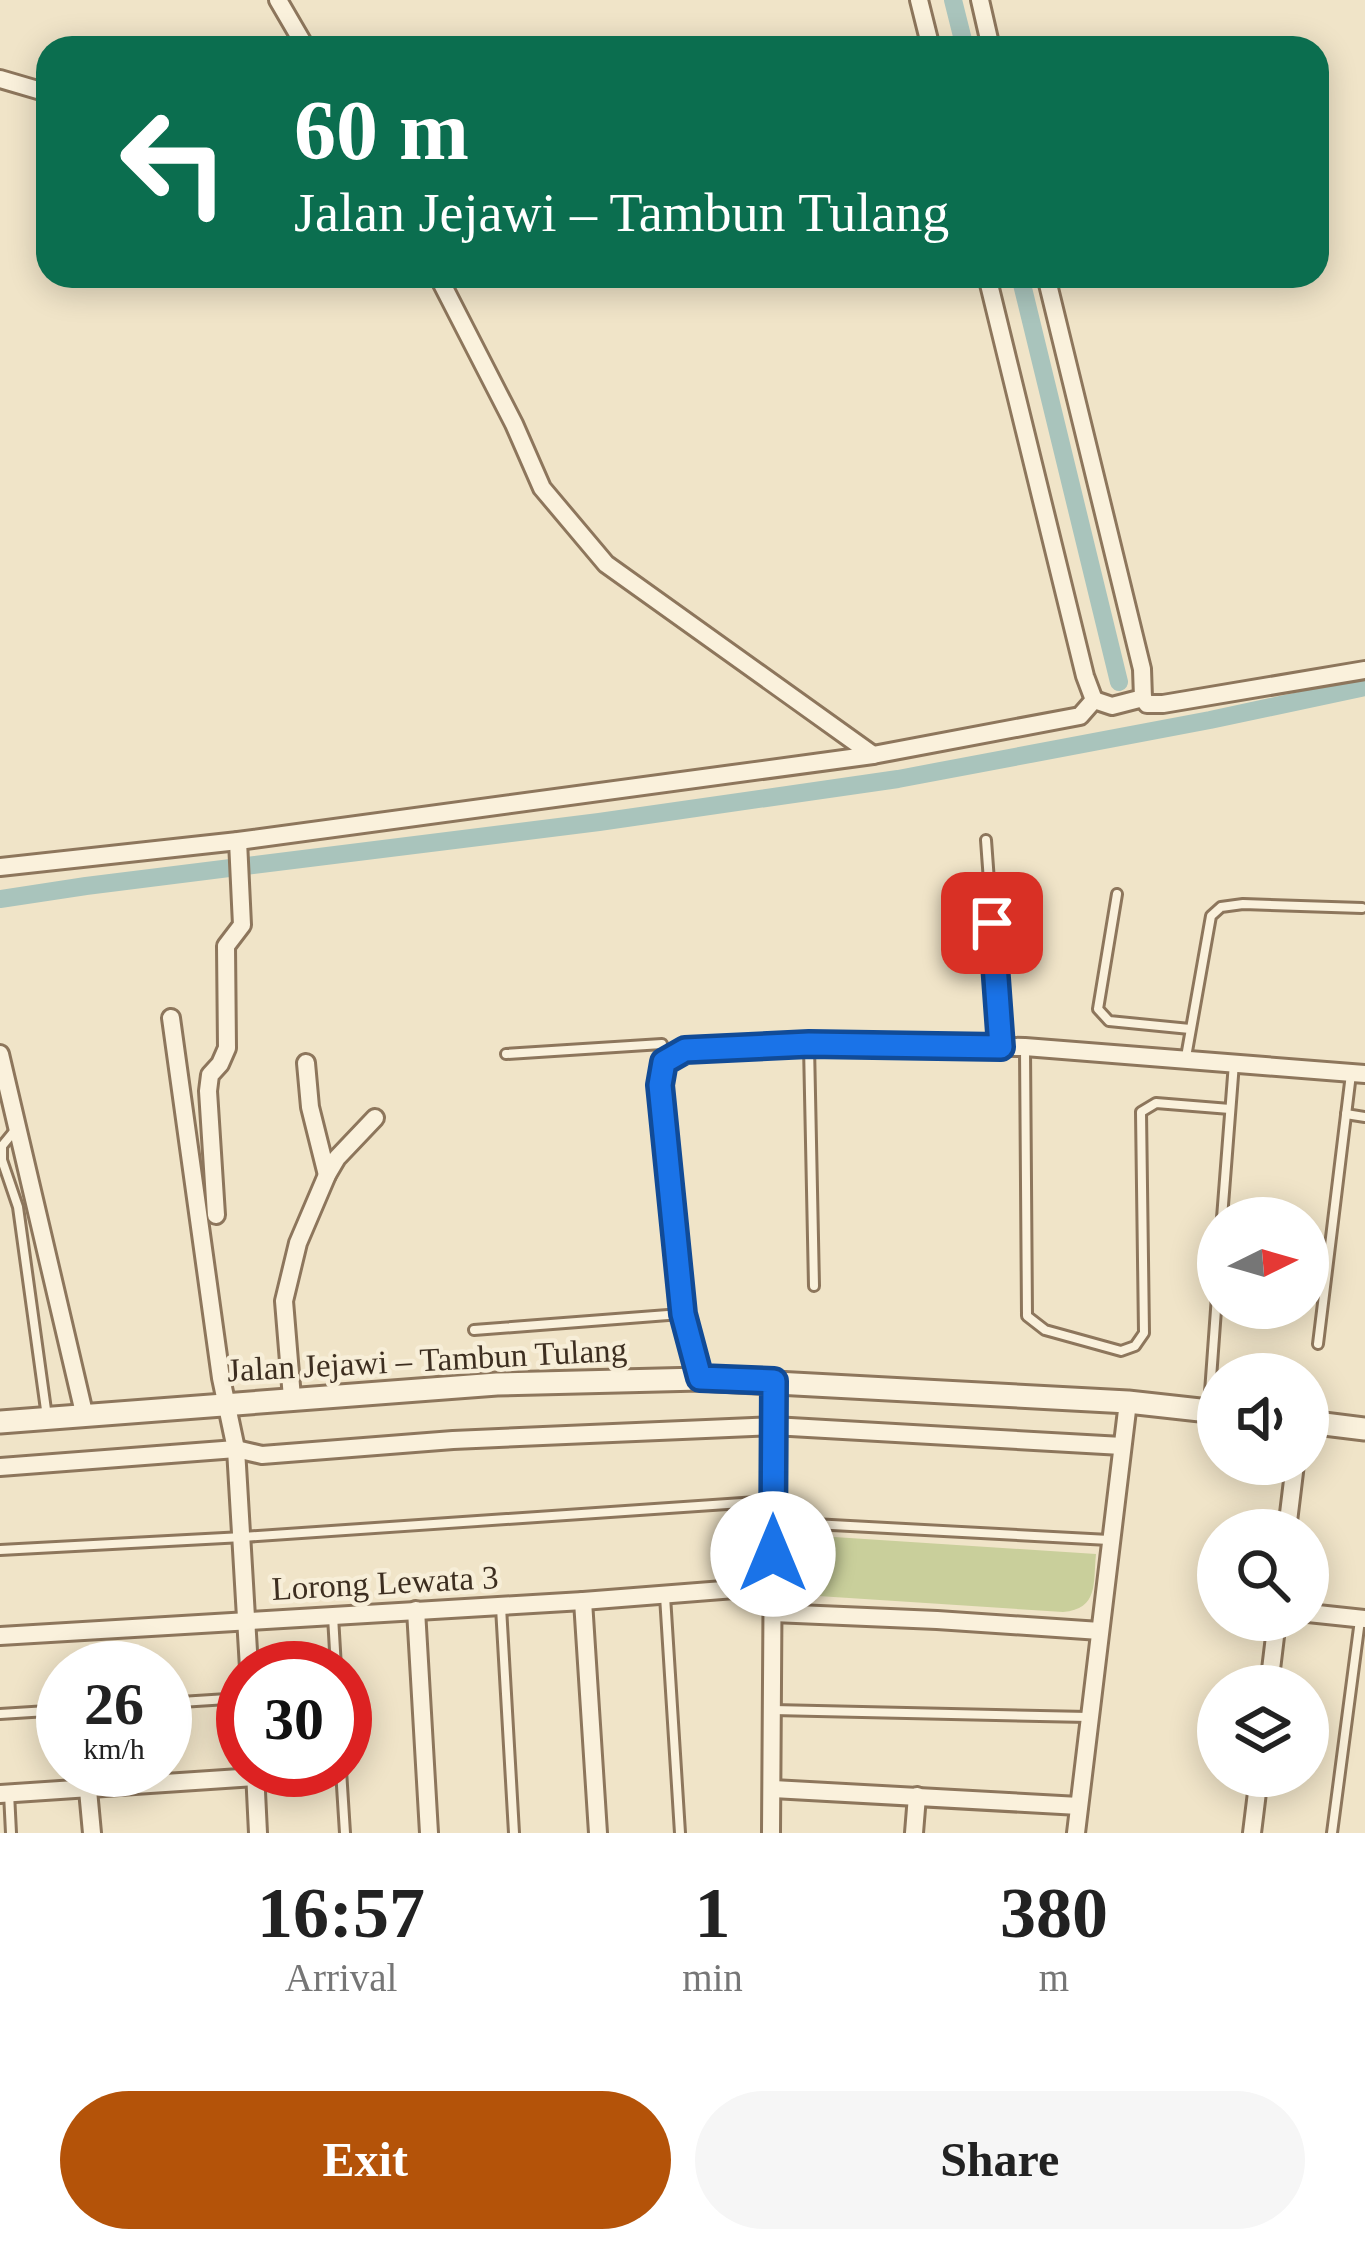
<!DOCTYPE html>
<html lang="en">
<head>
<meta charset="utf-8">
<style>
  :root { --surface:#fff; --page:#f6f6f6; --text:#222; --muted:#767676; --accent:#b45309 }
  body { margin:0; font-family:Georgia,serif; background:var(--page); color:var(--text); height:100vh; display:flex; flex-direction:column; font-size:45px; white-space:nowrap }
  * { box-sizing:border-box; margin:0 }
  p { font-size:39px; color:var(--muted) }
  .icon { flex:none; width:66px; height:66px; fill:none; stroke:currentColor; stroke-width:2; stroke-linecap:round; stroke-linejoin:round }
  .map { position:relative; height:1833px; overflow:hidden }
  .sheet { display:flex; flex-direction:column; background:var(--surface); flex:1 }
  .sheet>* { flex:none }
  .top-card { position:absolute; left:36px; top:36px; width:1293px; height:252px; border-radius:36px; box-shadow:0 6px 30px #0003; background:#0b6e4f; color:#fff; overflow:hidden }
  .needle { width:78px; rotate:85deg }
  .tools { position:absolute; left:1197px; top:1197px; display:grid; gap:24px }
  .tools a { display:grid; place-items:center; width:132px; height:132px; border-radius:50%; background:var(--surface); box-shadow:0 6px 30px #0003; font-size:60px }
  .speed { position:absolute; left:36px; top:1641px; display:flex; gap:24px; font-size:60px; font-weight:700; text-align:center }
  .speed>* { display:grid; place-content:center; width:156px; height:156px; border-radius:50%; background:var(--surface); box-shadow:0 6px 30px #0003; line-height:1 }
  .speed small { font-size:30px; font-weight:400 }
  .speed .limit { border:18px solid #d22; background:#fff; color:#111 }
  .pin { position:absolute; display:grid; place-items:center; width:102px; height:102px; color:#fff; margin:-51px; border-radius:24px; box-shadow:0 6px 18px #0006 }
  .me { position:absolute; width:132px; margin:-66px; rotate:0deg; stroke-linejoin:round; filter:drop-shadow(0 0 9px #0008) }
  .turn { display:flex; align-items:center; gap:42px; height:252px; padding:0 60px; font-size:54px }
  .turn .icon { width:156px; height:156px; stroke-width:2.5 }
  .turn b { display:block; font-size:84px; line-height:102px }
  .eta { display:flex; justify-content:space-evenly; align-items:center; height:204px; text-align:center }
  .eta b { font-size:72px; font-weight:800; line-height:84px }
  .button { display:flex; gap:24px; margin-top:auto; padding:24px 60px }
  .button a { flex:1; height:138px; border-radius:72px; background:var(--accent); color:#fff; font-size:48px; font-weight:800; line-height:138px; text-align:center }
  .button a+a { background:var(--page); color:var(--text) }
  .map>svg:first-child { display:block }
  .green { fill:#c9cf9b }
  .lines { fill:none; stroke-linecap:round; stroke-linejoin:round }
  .canal { stroke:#a9c4bc; stroke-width:18 }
  .service-casing { stroke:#8d765c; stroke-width:14 }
  .minor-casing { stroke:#8d765c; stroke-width:22 }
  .tertiary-casing { stroke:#8d765c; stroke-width:27 }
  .service { stroke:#faf1dc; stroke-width:8 }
  .minor { stroke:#faf1dc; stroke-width:16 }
  .tertiary { stroke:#faf1dc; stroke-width:21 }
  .route-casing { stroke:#114b97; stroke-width:30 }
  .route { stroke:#1a73e8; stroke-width:21 }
  .labels { text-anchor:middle; stroke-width:9; stroke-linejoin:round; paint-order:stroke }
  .street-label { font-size:33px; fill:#3d2e20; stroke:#f7eed8 }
</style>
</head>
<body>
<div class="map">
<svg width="1365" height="1833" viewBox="0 0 1365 1833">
  <rect width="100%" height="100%" fill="#f0e4c8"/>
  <path class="green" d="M788,1534L1096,1554C1093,1583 1099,1609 1063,1612L803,1595L792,1590L786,1576Z"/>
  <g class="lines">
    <g class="canal">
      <path d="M953,0L965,48"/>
      <path d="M1020,276L1119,682"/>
      <path d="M0,899L86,886L599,822L898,779L1210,720L1365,687"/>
    </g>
    <defs>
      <g id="service">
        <path d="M986,840L1001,1046"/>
        <path d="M1117,894L1098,1009L1109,1021L1190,1029"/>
        <path d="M809,1046L814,1286"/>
        <path d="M1025,1049L1027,1316L1045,1330L1121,1351L1135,1346L1144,1333L1141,1112L1156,1103L1230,1109"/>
        <path d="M506,1054L662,1044"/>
        <path d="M1186,1057L1211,916L1221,907L1243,904L1362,908"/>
        <path d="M1346,1114L1365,1117"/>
        <path d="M16,1129L2,1146V1160L18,1207L47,1417"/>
        <path d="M1222,1218L1234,1063"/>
        <path d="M474,1330L681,1314"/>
        <path d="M1318,1344L1351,1074"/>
        <path d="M1209,1406L1218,1282"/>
        <path d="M776,1522L1109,1540"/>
        <path d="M0,1550L243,1537L772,1501"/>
        <path d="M665,1596L680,1833"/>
        <path d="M501,1607L514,1833"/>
        <path d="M333,1616L336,1668"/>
        <path d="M165,1703L243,1698"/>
        <path d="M773,1710L1088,1717"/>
        <path d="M0,1714L63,1710"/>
        <path d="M341,1770L345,1833"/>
        <path d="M9,1793L11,1833"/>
        <path d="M1332,1833L1360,1620"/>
      </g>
      <g id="minor">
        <path d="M278,0L306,48"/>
        <path d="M919,0L931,48"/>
        <path d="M980,0L991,48"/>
        <path d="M0,79L48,93"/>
        <path d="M438,276L514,424L542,488L606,564L873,755"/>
        <path d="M987,276L1085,676L1094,700"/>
        <path d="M1046,276L1142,669L1143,698L1112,706L1094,700"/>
        <path d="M1143,698L1147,704H1163L1365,670"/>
        <path d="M0,867L238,841L873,755L1080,716L1094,700"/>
        <path d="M171,1018L221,1378L236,1449L249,1668"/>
        <path d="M0,1054L85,1417"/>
        <path d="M306,1063L310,1107L327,1175"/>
        <path d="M216,1215L208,1091L210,1075L220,1064L227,1048L226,946L242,925L238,841"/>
        <path d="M700,1379L683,1314L660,1085L665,1062L685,1050L809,1044L1025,1047L1365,1074"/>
        <path d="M292,1398L284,1301L298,1243L327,1175L337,1158L375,1118"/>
        <path d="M0,1467L236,1449L262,1455L453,1440L773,1426L1122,1446"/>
        <path d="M1287,1530L1295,1464"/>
        <path d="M583,1601L598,1833"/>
        <path d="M416,1610L429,1833"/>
        <path d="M773,1613L937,1620L1100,1631"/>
        <path d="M1308,1613L1365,1619"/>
        <path d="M0,1636L583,1601L773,1586"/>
        <path d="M1269,1686L1277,1620"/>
        <path d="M255,1771L258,1833"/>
        <path d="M773,1789L1079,1806"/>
        <path d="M88,1790L92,1833"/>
        <path d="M0,1794L255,1777"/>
        <path d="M771,1833L774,1381"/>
        <path d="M914,1833L917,1796"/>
        <path d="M1076,1833L1128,1402"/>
        <path d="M1252,1833L1259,1776"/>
      </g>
      <g id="tertiary">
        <path d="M0,1422L497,1384L700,1379L1128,1402L1218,1412"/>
        <path d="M1308,1422L1365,1429"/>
      </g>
    </defs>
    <use href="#service" class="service-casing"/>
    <use href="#minor" class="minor-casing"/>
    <use href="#tertiary" class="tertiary-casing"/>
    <use href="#service" class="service"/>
    <use href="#minor" class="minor"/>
    <use href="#tertiary" class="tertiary"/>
  </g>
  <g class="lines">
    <defs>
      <path id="route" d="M773,1554L774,1381L700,1378L683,1314L660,1085L664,1062L685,1050L809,1044L1001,1047L992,923"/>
    </defs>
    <use href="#route" class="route-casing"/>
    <use href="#route" class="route"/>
  </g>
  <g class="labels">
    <g class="street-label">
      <text transform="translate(427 1359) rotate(-3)" y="12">Jalan Jejawi – Tambun Tulang</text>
      <text transform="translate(385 1582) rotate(-3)" y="12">Lorong Lewata 3</text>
    </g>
  </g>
</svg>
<div class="tools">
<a><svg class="needle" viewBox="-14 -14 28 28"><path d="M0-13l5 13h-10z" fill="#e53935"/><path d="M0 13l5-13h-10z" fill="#767676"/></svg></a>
<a><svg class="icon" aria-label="sound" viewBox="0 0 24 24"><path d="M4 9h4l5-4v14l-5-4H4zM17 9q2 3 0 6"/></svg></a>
<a><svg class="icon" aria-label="search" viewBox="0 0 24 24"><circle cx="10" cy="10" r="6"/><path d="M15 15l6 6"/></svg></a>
<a><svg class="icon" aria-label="layers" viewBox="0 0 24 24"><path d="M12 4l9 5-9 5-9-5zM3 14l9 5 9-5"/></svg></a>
</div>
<div class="speed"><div>26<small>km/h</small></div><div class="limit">30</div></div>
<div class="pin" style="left:992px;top:923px;background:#d93025"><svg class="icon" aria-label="arrive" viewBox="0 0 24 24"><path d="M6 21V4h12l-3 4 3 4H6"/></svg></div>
<svg class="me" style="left:773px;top:1554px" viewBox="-20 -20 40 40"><circle r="19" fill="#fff"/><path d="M0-13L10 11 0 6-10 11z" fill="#1a73e8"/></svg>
<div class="top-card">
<div class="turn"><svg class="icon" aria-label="left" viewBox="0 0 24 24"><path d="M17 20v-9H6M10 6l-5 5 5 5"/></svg><div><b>60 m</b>Jalan Jejawi – Tambun Tulang</div></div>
</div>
</div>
<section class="sheet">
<div class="eta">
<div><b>16:57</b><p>Arrival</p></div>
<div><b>1</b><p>min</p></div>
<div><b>380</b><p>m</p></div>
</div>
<div class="button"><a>Exit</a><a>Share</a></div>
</section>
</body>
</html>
